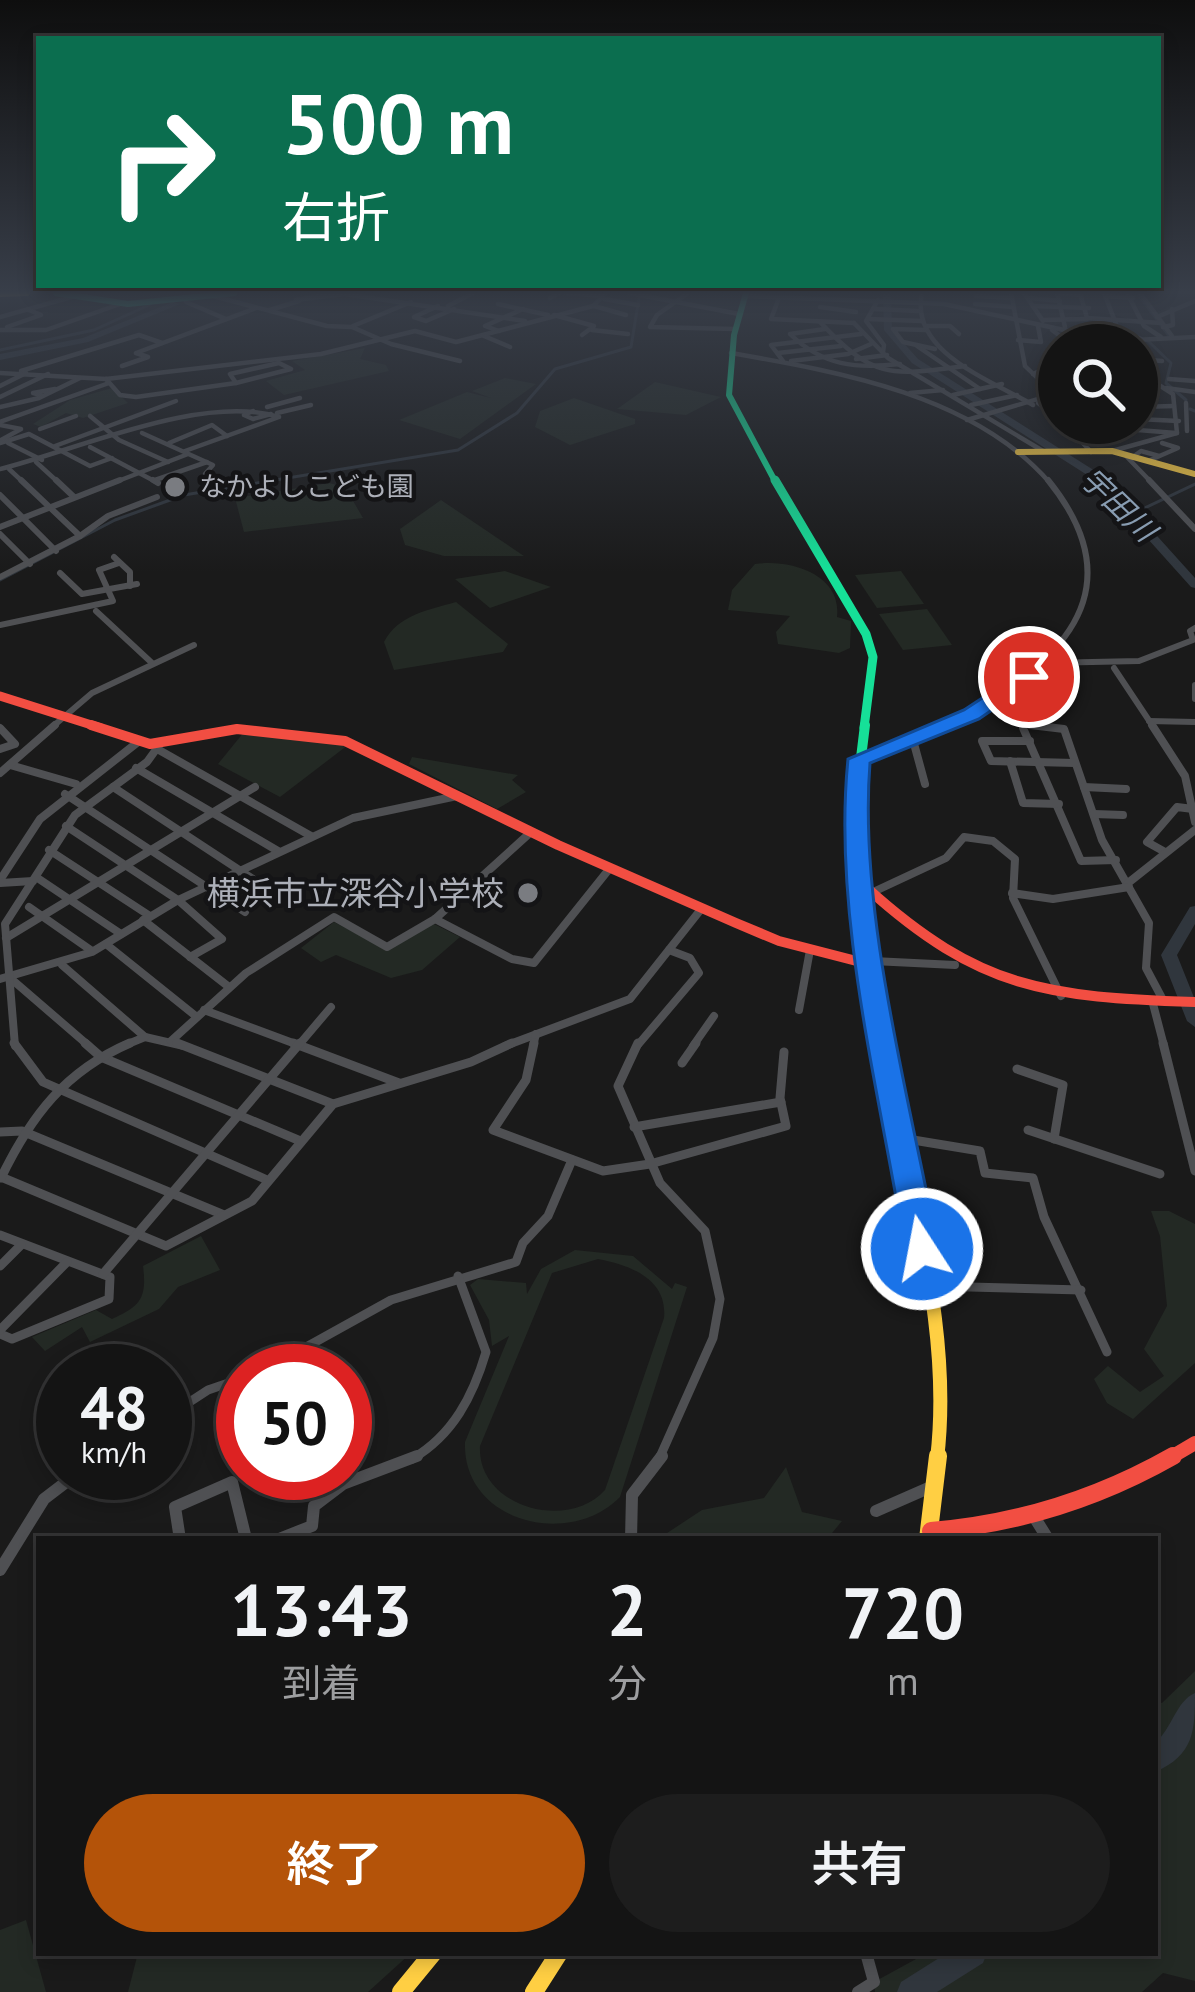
<!DOCTYPE html>
<html lang="ja">
<head>
<meta charset="utf-8">
<style>
  :root { --surface:#141414; --page:#1d1d1d; --text:#f1f3f6; --muted:#9d9ea0; --line:#333334; --accent:#b45309 }
  body { margin:0; font-family:"PT Sans","Noto Sans JP",sans-serif; background:var(--page); color:var(--text); height:100vh; display:flex; flex-direction:column; font-size:45px; white-space:nowrap }
  * { box-sizing:border-box; margin:0 }
  p { font-size:39px; color:var(--muted) }
  .icon { flex:none; width:66px; height:66px; fill:none; stroke:currentColor; stroke-width:2; stroke-linecap:round; stroke-linejoin:round }
  .map { position:relative; flex:1; overflow:hidden }
  .details { position:absolute; left:36px; top:1536px; width:1122px; height:420px; display:flex; flex-direction:column; background:var(--surface); border-radius:0px; box-shadow:0 6px 18px #0003,0 0 0 3px var(--line) }
  .details>* { flex:none }
  .banner { position:absolute; left:36px; top:36px; width:1125px; height:252px; border-radius:0px; box-shadow:0 6px 18px #0003,0 0 0 3px var(--line); background:#0b6e4f; color:#fff; overflow:hidden }
  .fabs { position:absolute; left:1038px; top:324px; display:grid; gap:24px }
  .fabs a { display:grid; place-items:center; width:120px; height:120px; border-radius:50%; background:var(--surface); box-shadow:0 6px 18px #0003,0 0 0 3px var(--line); font-size:60px }
  .speed { position:absolute; left:36px; top:1344px; display:flex; gap:24px; font-size:60px; font-weight:700; text-align:center }
  .speed>* { display:grid; place-content:center; width:156px; height:156px; border-radius:50%; background:var(--surface); box-shadow:0 6px 18px #0003,0 0 0 3px var(--line); line-height:1 }
  .speed small { font-size:30px; font-weight:400 }
  .speed .limit { border:18px solid #d22; background:#fff; color:#111 }
  .pin { position:absolute; display:grid; place-items:center; width:102px; height:102px; color:#fff; margin:-51px; border:6px solid #fff; border-radius:50%; box-shadow:0 3px 12px #0007 }
  .me { position:absolute; width:132px; margin:-66px; rotate:349deg; stroke-linejoin:round; filter:drop-shadow(0 0 9px #0008) }
  .turn { display:flex; align-items:center; gap:42px; height:252px; padding:0 48px; font-size:54px }
  .turn .icon { width:156px; height:156px; stroke-width:2.5 }
  .turn b { display:block; font-size:84px; line-height:102px }
  .eta { display:flex; justify-content:space-evenly; align-items:center; height:204px; text-align:center }
  .eta b { font-size:72px; font-weight:600; line-height:84px }
  .action { display:flex; gap:24px; margin-top:auto; padding:24px 48px }
  .action a { flex:1; height:138px; border-radius:72px; background:var(--accent); color:#fff; font-size:48px; font-weight:600; line-height:138px; text-align:center }
  .action a+a { background:var(--page); color:var(--text) }
  .map>svg:first-child { display:block }
  .green { fill:#232924; fill-rule:evenodd }
  .lines { fill:none; stroke-linecap:round; stroke-linejoin:round }
  .stream { stroke:#30363d; stroke-width:3 }
  .river { fill:#30363d; fill-rule:evenodd }
  .street-far4 { stroke:#4f5053; stroke-width:4.5 }
  .street-far3 { stroke:#4f5053; stroke-width:6 }
  .street-far2 { stroke:#4f5053; stroke-width:8 }
  .street-far1 { stroke:#4f5053; stroke-width:9 }
  .street { stroke:#4f5053; stroke-width:12 }
  .fast-far2 { stroke:#16e098; stroke-width:6 }
  .fast-far1 { stroke:#16e098; stroke-width:9 }
  .fast { stroke:#16e098; stroke-width:10 }
  .slow-far3 { stroke:#ffcf43; stroke-width:6 }
  .slow-far2 { stroke:#ffcf43; stroke-width:10 }
  .slow-far1 { stroke:#ffcf43; stroke-width:14 }
  .slow { stroke:#ffcf43; stroke-width:18 }
  .jam-far3 { stroke:#f24e42; stroke-width:9 }
  .jam-far2 { stroke:#f24e42; stroke-width:10 }
  .jam-far1 { stroke:#f24e42; stroke-width:14 }
  .jam { stroke:#f24e42; stroke-width:18 }
  .route { fill:#1a73e8; stroke:#114b97; stroke-width:3 }
  .poi-dot { fill:#7a7c81; stroke:#141416; stroke-width:4.5 }
  .labels { text-anchor:middle; stroke-width:9; stroke-linejoin:round; paint-order:stroke }
  .far-poi-label { font-size:27px; fill:#adb0b9; stroke:#141416; text-anchor:start }
  .far-water-label { font-size:30px; font-style:italic; fill:#889cb1; stroke:#141416 }
  .poi-label { font-size:33px; fill:#adb0b9; stroke:#141416; text-anchor:end }
</style>
</head>
<body>
<div class="map">
<svg width="1195" height="1992" viewBox="0 0 1195 1992">
  <rect width="100%" height="100%" fill="#1a1a1a"/>
  <g class="green">
    <path d="M365,348L360,359L386,365L389,371L284,395L266,381L305,370L292,361Z"/>
    <path d="M505,378L536,384L460,439L399,420L467,392L491,398L472,391Z"/>
    <path d="M655,382L721,397L686,415L617,409Z"/>
    <path d="M112,388L128,403L83,418L66,413L41,427L33,424L70,400Z"/>
    <path d="M574,398L635,419V424L570,445L535,427L540,411Z"/>
    <path d="M329,483L345,487L363,518L244,532L235,498Z"/>
    <path d="M441,500L524,556H444L405,545L400,529Z"/>
    <path d="M755,564C790,559 842,574 837,617L851,621L850,648L839,653L778,644L776,632L790,616L728,610L732,590Z"/>
    <path d="M505,571L551,587L490,608L455,579Z"/>
    <path d="M901,571L924,604L877,608L855,575Z"/>
    <path d="M456,602L508,644L503,652L394,670L384,642C399,614 429,610 456,602Z"/>
    <path d="M927,609L952,645L903,650L879,614Z"/>
    <path d="M244,732L348,745L280,797L218,764Z"/>
    <path d="M412,757L518,775L512,780L526,792L497,809L409,764Z"/>
    <path d="M334,922L388,950L432,923L460,937L422,970L391,978L336,955L321,962L301,948Z"/>
    <path d="M1151,1211H1169L1195,1224V1363L1133,1419L1107,1403L1094,1379L1108,1366L1140,1392L1164,1376L1144,1349L1167,1306L1160,1236Z"/>
    <path d="M201,1236L220,1270L178,1287L159,1309L90,1342L82,1327L45,1351L32,1337L96,1310L112,1319C141,1306 147,1298 143,1266Z"/>
    <path d="M575,1250L633,1256L672,1289L675,1283L687,1287L620,1497C569,1549 462,1522 465,1442L509,1336L492,1346L489,1320L470,1285L478,1279L526,1283L527,1294L541,1269ZM598,1259C630,1265 668,1279 664,1318L605,1490C568,1532 477,1507 480,1446L552,1273Z"/>
    <path d="M786,1467L802,1512L842,1521L827,1539H658L702,1510L764,1498Z"/>
    <path d="M1195,1671V1981L1163,1973L1142,1992H875L874,1982L927,1953H1155V1701L1162,1703Z"/>
    <path d="M26,1920L46,1992H0V1930Z"/>
    <path d="M138,1953H411L368,1992H128Z"/>
  </g>
  <g class="lines">
    <g class="stream">
      <path d="M1137,293L1170,337"/>
      <path d="M1148,341L1171,363L1166,383L1186,400"/>
      <path d="M0,350L94,330L149,305"/>
      <path d="M1190,409L1195,411"/>
      <path d="M1130,515L1195,484"/>
      <path d="M0,580L115,520L184,495L458,450L517,413L555,369L631,347L639,298"/>
    </g>
    <g class="river">
      <path d="M883,293H891L892,330L918,359L1103,476L1195,578V588L1191,587L1095,480L912,363L884,330Z"/>
      <path d="M173,302L180,304L88,342L0,360V354L83,338Z"/>
      <path d="M1195,906V924L1177,955L1195,1000V1027L1187,1021L1161,955L1190,907Z"/>
      <path d="M1195,1693C1195,1731 1194,1755 1155,1772V1743C1172,1729 1176,1701 1195,1693Z"/>
      <path d="M947,1953H987L983,1963L937,1992H897L901,1982Z"/>
    </g>
    <g class="street-far4">
      <path d="M334,293L296,300L344,294"/>
      <path d="M338,293L525,321"/>
      <path d="M565,293L603,296"/>
      <path d="M629,293L739,314"/>
      <path d="M688,293L657,315L650,327L735,329"/>
      <path d="M922,293C909,352 991,380 1033,405"/>
      <path d="M1011,293L1025,366L1054,394"/>
      <path d="M1024,293L1043,321"/>
      <path d="M1080,293L1087,318L1161,323"/>
      <path d="M1104,293L1118,329L1141,339"/>
      <path d="M1127,293L1144,326L1161,337"/>
      <path d="M1140,293L1172,336"/>
      <path d="M213,296L327,326L352,327L391,344L460,361"/>
      <path d="M745,296L944,304L1115,341L1195,337"/>
      <path d="M976,296L1011,298"/>
      <path d="M1105,296L1133,298"/>
      <path d="M550,298L559,293"/>
      <path d="M779,298L771,319L854,323"/>
      <path d="M1030,298L1060,301"/>
      <path d="M604,299L638,305"/>
      <path d="M878,300L866,321L884,345L883,352"/>
      <path d="M186,302L226,319"/>
      <path d="M498,304L548,315"/>
      <path d="M975,304L1013,307"/>
      <path d="M438,306L414,317L426,321L454,309"/>
      <path d="M448,306L473,293"/>
      <path d="M594,306L626,315"/>
      <path d="M1034,306L1089,308"/>
      <path d="M820,307L856,312"/>
      <path d="M873,309L918,311"/>
      <path d="M270,310L299,301"/>
      <path d="M554,315L594,326L582,335"/>
      <path d="M0,317L86,293"/>
      <path d="M1157,317L1195,301"/>
      <path d="M868,319L922,321"/>
      <path d="M1043,320L1087,319"/>
      <path d="M820,322C874,379 889,376 965,366"/>
      <path d="M854,323L888,358L1043,451"/>
      <path d="M353,326L411,302"/>
      <path d="M927,326H950L959,334"/>
      <path d="M7,327L41,315L29,310"/>
      <path d="M1065,327L1057,293L1081,295"/>
      <path d="M1163,327L1173,325L1172,309"/>
      <path d="M825,329L790,334C823,366 856,369 900,364"/>
      <path d="M0,330H46L120,304"/>
      <path d="M592,330L628,334"/>
      <path d="M926,330L893,329L903,342L935,349"/>
      <path d="M1052,330L1072,345"/>
      <path d="M499,331L485,326L523,309"/>
      <path d="M484,336L510,347"/>
      <path d="M1018,340L1041,342L1038,326"/>
      <path d="M917,346L980,389"/>
      <path d="M731,353C840,372 974,395 1050,483"/>
      <path d="M778,353L841,346"/>
      <path d="M856,359L887,355"/>
      <path d="M1137,359L1162,361"/>
      <path d="M783,361L771,345L861,334"/>
      <path d="M791,361L848,354L871,344"/>
      <path d="M279,363L291,369L236,383L230,374Z"/>
      <path d="M122,366L148,357L136,353L256,308"/>
      <path d="M21,371L139,335L162,343"/>
      <path d="M1137,371L1173,394L1177,433"/>
      <path d="M0,373L106,379L321,354L415,331L456,342L593,306L606,293"/>
      <path d="M1033,374L1059,362"/>
      <path d="M106,379L120,395L136,397L236,383"/>
      <path d="M1169,379L1195,381"/>
      <path d="M0,386L26,373"/>
      <path d="M1166,388L1195,392"/>
      <path d="M910,393L943,390"/>
      <path d="M41,395L33,393L55,389"/>
      <path d="M953,395L1002,384"/>
      <path d="M0,397L48,374"/>
      <path d="M1038,403L1059,419"/>
      <path d="M1186,403L1187,431"/>
      <path d="M971,405L1017,395"/>
      <path d="M0,407L39,398L80,378"/>
      <path d="M267,407L300,398"/>
      <path d="M1137,407L1174,406"/>
      <path d="M253,411L244,415L253,419L271,414"/>
      <path d="M277,413L311,405"/>
      <path d="M90,416L119,440L168,462"/>
      <path d="M1137,419L1179,421"/>
      <path d="M967,420L1055,394"/>
      <path d="M0,422L109,383"/>
      <path d="M1065,423L1091,452"/>
      <path d="M1117,423L1125,429L1176,433"/>
      <path d="M0,425L21,429L1,440"/>
      <path d="M40,429L76,416"/>
      <path d="M142,433L213,465L205,474"/>
      <path d="M0,443L29,434L90,466L112,458"/>
      <path d="M8,443L42,460"/>
      <path d="M169,443L212,425L227,436"/>
      <path d="M55,446L176,401"/>
      <path d="M90,447L158,483"/>
      <path d="M1112,451L1177,433"/>
      <path d="M1126,456L1152,483"/>
      <path d="M1134,456L1141,451L1159,456"/>
      <path d="M1148,461L1178,448L1162,443"/>
      <path d="M36,462L59,483"/>
      <path d="M0,469C77,450 203,393 279,417L185,451"/>
      <path d="M9,469L24,483"/>
      <path d="M155,480L207,462"/>
      <path d="M113,483L188,454"/>
    </g>
    <g class="street-far3">
      <path d="M56,480L74,497"/>
      <path d="M153,480L158,483"/>
      <path d="M1149,480L1195,529"/>
      <path d="M0,495L56,551"/>
      <path d="M0,527L120,480"/>
      <path d="M0,534L30,564"/>
      <path d="M80,536L108,516L157,497"/>
      <path d="M114,557L130,572V586"/>
      <path d="M60,573L82,594L137,584"/>
      <path d="M0,577L80,536L21,480"/>
      <path d="M96,611L152,663"/>
      <path d="M0,625L113,601L99,570L119,563"/>
      <path d="M1045,663L1139,661L1193,640L1190,631L1195,628"/>
      <path d="M1114,668L1154,728"/>
      <path d="M1195,685V699"/>
      <path d="M1000,697L1017,720L1049,728"/>
      <path d="M1149,721L1195,722"/>
      <path d="M51,728L92,693L194,645"/>
      <path d="M938,728C1044,676 1146,601 1048,480"/>
    </g>
    <g class="street-far2">
      <path d="M1030,725L1064,729L1102,840L1149,923L1146,968L1163,1000"/>
      <path d="M1152,725L1185,776L1195,822"/>
      <path d="M0,728L15,744L0,749"/>
      <path d="M1023,728L1081,861L1116,860"/>
      <path d="M913,740L925,784"/>
      <path d="M1030,741H982L991,761L1075,763"/>
      <path d="M159,750L311,836"/>
      <path d="M859,759L944,725"/>
      <path d="M1010,761L1023,803L1059,804"/>
      <path d="M10,765L76,784"/>
      <path d="M136,768L278,851"/>
      <path d="M0,773L55,725"/>
      <path d="M113,787L259,883"/>
      <path d="M1084,787L1126,789"/>
      <path d="M65,794L245,912"/>
      <path d="M1094,814L1123,815"/>
      <path d="M66,826L178,900L222,939L190,957"/>
      <path d="M49,850L150,916"/>
      <path d="M1165,852L1147,842L1177,807L1193,809"/>
      <path d="M36,877L121,934"/>
      <path d="M0,880L40,819L138,742"/>
      <path d="M0,883L33,881"/>
      <path d="M1128,883L1195,830"/>
      <path d="M871,893L946,858L964,837L993,841L1015,859L1013,898L1061,996"/>
      <path d="M1012,893L1053,899L1129,887"/>
      <path d="M29,907L92,951"/>
      <path d="M435,919L512,959L534,963L610,868"/>
      <path d="M143,920L229,987"/>
      <path d="M6,938L255,787"/>
      <path d="M106,944L197,1017"/>
      <path d="M873,961L955,965"/>
      <path d="M62,965L145,1037L184,1046"/>
      <path d="M9,977L89,1046"/>
      <path d="M0,979L92,952L178,900L353,818L457,796"/>
      <path d="M1152,1000L1164,1046"/>
      <path d="M204,1010L301,1046"/>
      <path d="M799,1010L810,950"/>
      <path d="M171,1041L246,973L334,917L387,947L435,919L531,832"/>
      <path d="M15,1046L5,924L75,815L147,762L160,744"/>
      <path d="M123,1046L145,1037"/>
      <path d="M298,1046L331,1007"/>
      <path d="M505,1046L630,999L702,908"/>
      <path d="M533,1046L536,1034"/>
      <path d="M637,1046L699,973L690,958L669,950"/>
      <path d="M693,1046L714,1016"/>
    </g>
    <g class="street-far1">
      <path d="M14,1043L43,1082L265,1179"/>
      <path d="M85,1043L101,1057L298,1140"/>
      <path d="M177,1043L333,1104"/>
      <path d="M293,1043L399,1083"/>
      <path d="M534,1043L526,1080L493,1130L603,1171L650,1164L786,1126L780,1098L784,1052"/>
      <path d="M638,1043L618,1086L660,1183L705,1231L720,1299L713,1338L659,1459"/>
      <path d="M1163,1043L1195,1171"/>
      <path d="M682,1063L696,1043"/>
      <path d="M1017,1069L1063,1085L1054,1139"/>
      <path d="M634,1127L781,1102"/>
      <path d="M1028,1130L1160,1174"/>
      <path d="M0,1132L22,1131L224,1215"/>
      <path d="M901,1138L980,1151L985,1173L1033,1178L1044,1217L1107,1352"/>
      <path d="M1,1177L166,1246L252,1201L333,1104L471,1062L512,1043"/>
      <path d="M1,1178C31,1116 65,1071 130,1043"/>
      <path d="M0,1235L110,1277L109,1299L12,1339L0,1334"/>
      <path d="M0,1266L21,1245"/>
      <path d="M103,1274L300,1043"/>
      <path d="M931,1286L1081,1290"/>
      <path d="M0,1330L67,1262"/>
      <path d="M263,1371L391,1300L516,1262L523,1243L548,1216L572,1160"/>
      <path d="M165,1418L208,1390L243,1378"/>
      <path d="M412,1459C453,1435 473,1396 486,1352L458,1276"/>
    </g>
    <g class="street">
      <path d="M876,1511L933,1486"/>
      <path d="M1033,1515L1048,1539"/>
      <path d="M179,1533L175,1507L232,1482L246,1539"/>
      <path d="M279,1539L312,1526L314,1506L343,1484L417,1456"/>
      <path d="M631,1539L632,1495L662,1456"/>
      <path d="M0,1570L44,1499L78,1473"/>
      <path d="M858,1992L874,1982L866,1953"/>
    </g>
    <g class="fast-far2">
      <path d="M56,293L128,304L234,293"/>
      <path d="M746,293L734,335L729,395L776,483"/>
    </g>
    <path class="fast-far1" d="M775,480L866,634L873,657L864,728"/>
    <path class="fast" d="M865,725L855,807L872,945"/>
    <g class="slow-far3">
      <path d="M0,294L27,293"/>
      <path d="M1018,452L1112,451L1195,474"/>
    </g>
    <path class="slow-far2" d="M872,945L885,1046"/>
    <path class="slow-far1" d="M885,1043C903,1180 954,1319 937,1459"/>
    <g class="slow">
      <path d="M928,1539L938,1456"/>
      <path d="M401,1992L433,1953"/>
      <path d="M534,1992L559,1953"/>
    </g>
    <path class="jam-far3" d="M0,696L101,728"/>
    <g class="jam-far2">
      <path d="M91,725L150,744L237,729L345,741L558,845L736,923L779,941L872,965"/>
      <path d="M867,888C980,990 1048,997 1195,1002"/>
    </g>
    <path class="jam-far1" d="M1168,1459L1195,1443"/>
    <path class="jam" d="M931,1531C1017,1524 1099,1498 1173,1456"/>
  </g>
  <linearGradient id="sky" x2="0" y2="1"><stop stop-color="#0e0e0e"/><stop offset="0.51" stop-color="#383e49"/><stop offset="1" stop-color="#383e49" stop-opacity="0"/></linearGradient>
  <rect width="1195" height="572" fill="url(#sky)"/>
  <path class="route" d="M1022,672L1040,677L979,719L870,763C858,912 910,1100 938,1249L933,1258H910L905,1249C880,1094 832,915 848,759L964,710Z"/>
  <g class="poi-dot">
    <circle cx="175" cy="487" r="12"/>
    <circle cx="528" cy="893" r="12"/>
  </g>
  <g class="labels">
    <g class="far-poi-label">
      <text x="199" y="496">なかよしこども園</text>
    </g>
    <g class="far-water-label">
      <text transform="translate(1118 505) rotate(44)" y="10">宇田川</text>
    </g>
    <g class="poi-label">
      <text x="504" y="905">横浜市立深谷小学校</text>
    </g>
  </g>
</svg>
<div class="fabs">
<a><svg class="icon" aria-label="search" viewBox="0 0 24 24"><circle cx="10" cy="10" r="6"/><path d="M15 15l6 6"/></svg></a>
</div>
<div class="speed"><div>48<small>km/h</small></div><div class="limit">50</div></div>
<div class="pin" style="left:1029px;top:677px;background:#d93025"><svg class="icon" aria-label="arrive" viewBox="0 0 24 24"><path d="M6 21V4h12l-3 4 3 4H6"/></svg></div>
<svg class="me" style="left:922px;top:1249px" viewBox="-20 -20 40 40"><circle r="17" fill="#1a73e8" stroke="#fff" stroke-width="3"/><path d="M0-11L8 9 0 5-8 9z" fill="#fff"/></svg>
<div class="banner">
<div class="turn"><svg class="icon" aria-label="right" viewBox="0 0 24 24"><path d="M7 20v-9h11M14 6l5 5-5 5"/></svg><div><b>500 m</b>右折</div></div>
</div>
<section class="details">
<div class="eta">
<div><b>13:43</b><p>到着</p></div>
<div><b>2</b><p>分</p></div>
<div><b>720</b><p>m</p></div>
</div>
<div class="action"><a>終了</a><a>共有</a></div>
</section>
</div>
</body>
</html>
